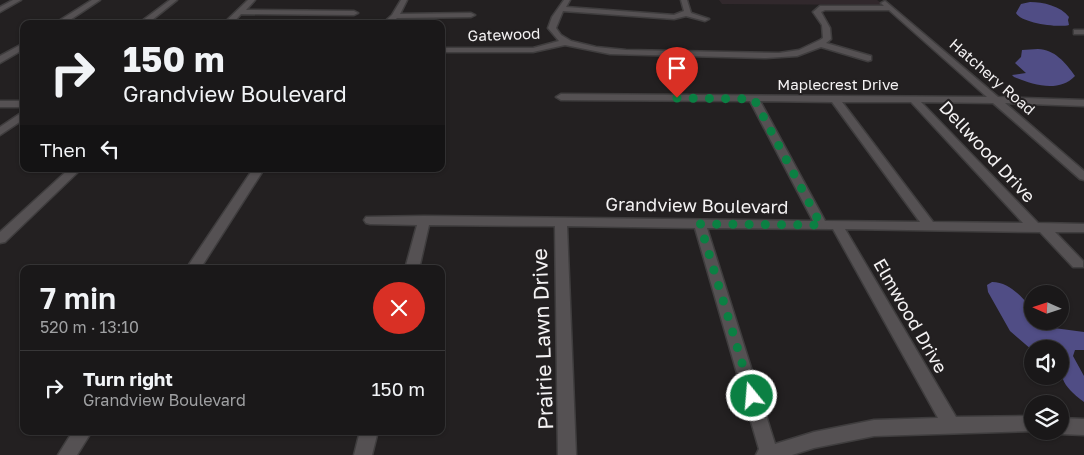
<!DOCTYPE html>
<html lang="en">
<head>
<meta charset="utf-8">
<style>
  :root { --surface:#1a1819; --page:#272526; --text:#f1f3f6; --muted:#9fa0a2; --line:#383738 }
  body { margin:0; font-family:"Golos Text",sans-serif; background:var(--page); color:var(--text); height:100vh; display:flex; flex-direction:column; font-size:19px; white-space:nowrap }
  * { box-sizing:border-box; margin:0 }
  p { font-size:16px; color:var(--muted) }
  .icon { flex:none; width:28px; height:28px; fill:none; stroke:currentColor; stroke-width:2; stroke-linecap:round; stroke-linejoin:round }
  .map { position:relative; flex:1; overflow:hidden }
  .details { position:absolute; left:20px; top:265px; width:425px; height:170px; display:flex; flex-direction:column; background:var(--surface); border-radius:10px; box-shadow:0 1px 4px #0004,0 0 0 1px var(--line) }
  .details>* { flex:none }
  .banner { position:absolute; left:20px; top:20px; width:425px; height:152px; border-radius:10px; box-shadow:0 1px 4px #0004,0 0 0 1px var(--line); background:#1a1819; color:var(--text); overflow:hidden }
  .needle { width:32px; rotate:273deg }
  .buttons { position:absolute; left:1024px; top:285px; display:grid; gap:10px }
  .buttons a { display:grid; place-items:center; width:45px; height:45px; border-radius:50%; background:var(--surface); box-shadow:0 1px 4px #0004,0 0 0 1px var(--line); font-size:25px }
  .pin { position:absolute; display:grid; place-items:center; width:42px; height:42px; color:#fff; margin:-51px -21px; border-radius:50% 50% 50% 0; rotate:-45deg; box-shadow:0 0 5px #0007 }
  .pin .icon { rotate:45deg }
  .me { position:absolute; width:55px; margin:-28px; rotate:343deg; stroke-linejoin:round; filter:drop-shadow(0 0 4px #0008) }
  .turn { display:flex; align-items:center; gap:18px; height:105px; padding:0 20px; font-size:22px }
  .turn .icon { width:65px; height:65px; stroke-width:2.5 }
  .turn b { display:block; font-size:35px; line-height:42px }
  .then { display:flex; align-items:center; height:48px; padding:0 20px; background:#0003; gap:10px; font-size:19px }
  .round { display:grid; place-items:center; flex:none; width:52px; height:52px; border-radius:26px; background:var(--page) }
  .headline { display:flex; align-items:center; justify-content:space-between; height:85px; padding:0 20px }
  h1 { font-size:30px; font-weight:600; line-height:38px }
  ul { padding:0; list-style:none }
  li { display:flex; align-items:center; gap:15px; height:75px; padding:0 20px; border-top:1px solid var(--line) }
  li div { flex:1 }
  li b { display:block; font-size:19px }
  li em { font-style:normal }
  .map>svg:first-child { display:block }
  .built { fill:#31282c }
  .water { fill:#504d85 }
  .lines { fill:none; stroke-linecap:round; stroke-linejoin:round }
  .minor-casing { stroke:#3f3d3e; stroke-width:3 }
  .minor { fill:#555153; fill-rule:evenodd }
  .route { stroke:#0b8043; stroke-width:9; stroke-dasharray:0 16.2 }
  .labels { text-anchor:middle; stroke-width:4; stroke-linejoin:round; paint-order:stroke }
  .far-street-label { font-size:15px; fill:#f4f2f3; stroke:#232021 }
  .street-label { font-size:18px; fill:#f4f2f3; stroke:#232021 }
  .near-street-label { font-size:21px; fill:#f4f2f3; stroke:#232021 }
</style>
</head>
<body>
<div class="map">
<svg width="1084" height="455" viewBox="0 0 1084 455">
  <rect width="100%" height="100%" fill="#232021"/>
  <path class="built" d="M719,0H877L884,5L722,4Z"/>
  <g class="water">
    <path d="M1030,2C1043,2 1061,6 1069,17L1068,20L1069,25C1058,28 1021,23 1016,13L1021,4Z"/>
    <path d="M1038,49C1054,49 1066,63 1075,76C1059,93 1033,85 1014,77L1012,75L1026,73L1015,63L1021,57L1022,50Z"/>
    <path d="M992,282C1010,282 1021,297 1032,308V321H1046L1054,328L1084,332V350H1075L1073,356L1084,376V402C1060,384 1060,377 1060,349L1032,350L1010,331L988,292L987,285Z"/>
  </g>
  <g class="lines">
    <defs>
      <g id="minor">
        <path d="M13,0H21L0,12V7Z"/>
        <path d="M92,0H100L64,24H54Z"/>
        <path d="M170,0H177L147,24H138Z"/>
        <path d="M248,0H255L246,10L354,11L358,13L354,15L241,14L232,24H223Z"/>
        <path d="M401,0H407L400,14L471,13L475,15L471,17L397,18L391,24H382L392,15Z"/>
        <path d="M564,0H570L566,7L674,15L684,11L681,0H687L691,13L709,19L705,21L686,16L674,19L563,11L556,28L561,35L571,41L596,47L626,50L779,53L799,50L820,40L823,38L822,25L813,12L820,6H884L881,3L885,1L998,97L1084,100V106L1005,103L1084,171V180L1080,179L993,103L921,102L1038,223L1084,224V232H1055L1083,261V267H1073L1040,232L845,229L956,417L1032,416L1034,431L874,436L814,448L792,455H756L759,449L695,228L567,226L576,455H558L555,226L429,225L419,269H405L417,225L370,224L366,223L364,220L366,217L424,216L813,221L750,101L561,100L556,97L561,94L987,97L889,10H825L821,12L830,28L831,39L826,43L871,56V60L868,61L821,47L797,56L766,58L610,54L565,45L533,52H441V48H533L559,41L548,28L552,17ZM760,101L832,102L920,222L825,221ZM842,102H911L1023,223L933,222ZM707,228L833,229L938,418L874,420L814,432L775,444Z"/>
        <rect x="1074" y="30" width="10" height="4"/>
        <path d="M24,43V49L0,63V56Z"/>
        <rect x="0" y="101" width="24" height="6"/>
        <path d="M24,111V119L0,135V127Z"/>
        <path d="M69,169H81L5,242L0,243V232Z"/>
        <path d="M253,169H264L200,269H186Z"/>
        <path d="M1060,418L1084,419V435L1060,434L1054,432L1060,431Z"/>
        <path d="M73,431H92L77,455H58Z"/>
        <path d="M360,431H378L372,455H354Z"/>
      </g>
    </defs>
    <use href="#minor" class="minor-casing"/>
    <use href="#minor" class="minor"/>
  </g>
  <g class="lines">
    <path class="route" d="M677,98L754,99L821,225L700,224L752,396"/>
  </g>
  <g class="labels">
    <g class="far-street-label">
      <text transform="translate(504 35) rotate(-2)" y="5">Gatewood</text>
      <text transform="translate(992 77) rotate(41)" y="5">Hatchery Road</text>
      <text x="838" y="90">Maplecrest Drive</text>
    </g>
    <g class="street-label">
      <text transform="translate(987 152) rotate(47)" y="6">Dellwood Drive</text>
      <text transform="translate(697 206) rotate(1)" y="6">Grandview Boulevard</text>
      <text transform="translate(910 316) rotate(60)" y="6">Elmwood Drive</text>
    </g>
    <g class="near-street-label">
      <text transform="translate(543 339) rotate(-92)" y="7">Prairie Lawn Drive</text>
    </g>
  </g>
</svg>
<div class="buttons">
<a><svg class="needle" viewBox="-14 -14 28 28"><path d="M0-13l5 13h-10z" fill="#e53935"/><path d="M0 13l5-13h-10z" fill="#9fa0a2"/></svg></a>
<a><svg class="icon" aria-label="sound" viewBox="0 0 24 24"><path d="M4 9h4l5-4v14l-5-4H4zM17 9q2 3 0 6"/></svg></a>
<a><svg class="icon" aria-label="layers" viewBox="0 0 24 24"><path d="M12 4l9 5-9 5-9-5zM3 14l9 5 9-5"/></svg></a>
</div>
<div class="pin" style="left:677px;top:98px;background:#d93025"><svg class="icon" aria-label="arrive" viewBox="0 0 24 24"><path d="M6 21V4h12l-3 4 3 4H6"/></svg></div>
<svg class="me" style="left:752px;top:396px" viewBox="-20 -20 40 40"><circle r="17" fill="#0b8043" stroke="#fff" stroke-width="3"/><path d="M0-11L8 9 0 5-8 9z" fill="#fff"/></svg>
<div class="banner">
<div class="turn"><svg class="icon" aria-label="right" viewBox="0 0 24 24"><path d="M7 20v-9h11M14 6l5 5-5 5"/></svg><div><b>150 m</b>Grandview Boulevard</div></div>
<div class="then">Then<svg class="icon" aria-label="left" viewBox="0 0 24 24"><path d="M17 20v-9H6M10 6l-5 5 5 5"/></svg></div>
</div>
<section class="details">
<div class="headline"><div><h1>7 min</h1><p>520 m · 13:10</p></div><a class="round" style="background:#d93025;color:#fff"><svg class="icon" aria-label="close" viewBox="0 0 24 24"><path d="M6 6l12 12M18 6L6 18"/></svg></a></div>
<ul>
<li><svg class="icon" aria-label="right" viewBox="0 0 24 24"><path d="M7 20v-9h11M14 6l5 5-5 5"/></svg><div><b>Turn right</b><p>Grandview Boulevard</p></div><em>150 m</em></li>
</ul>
</section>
</div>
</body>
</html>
